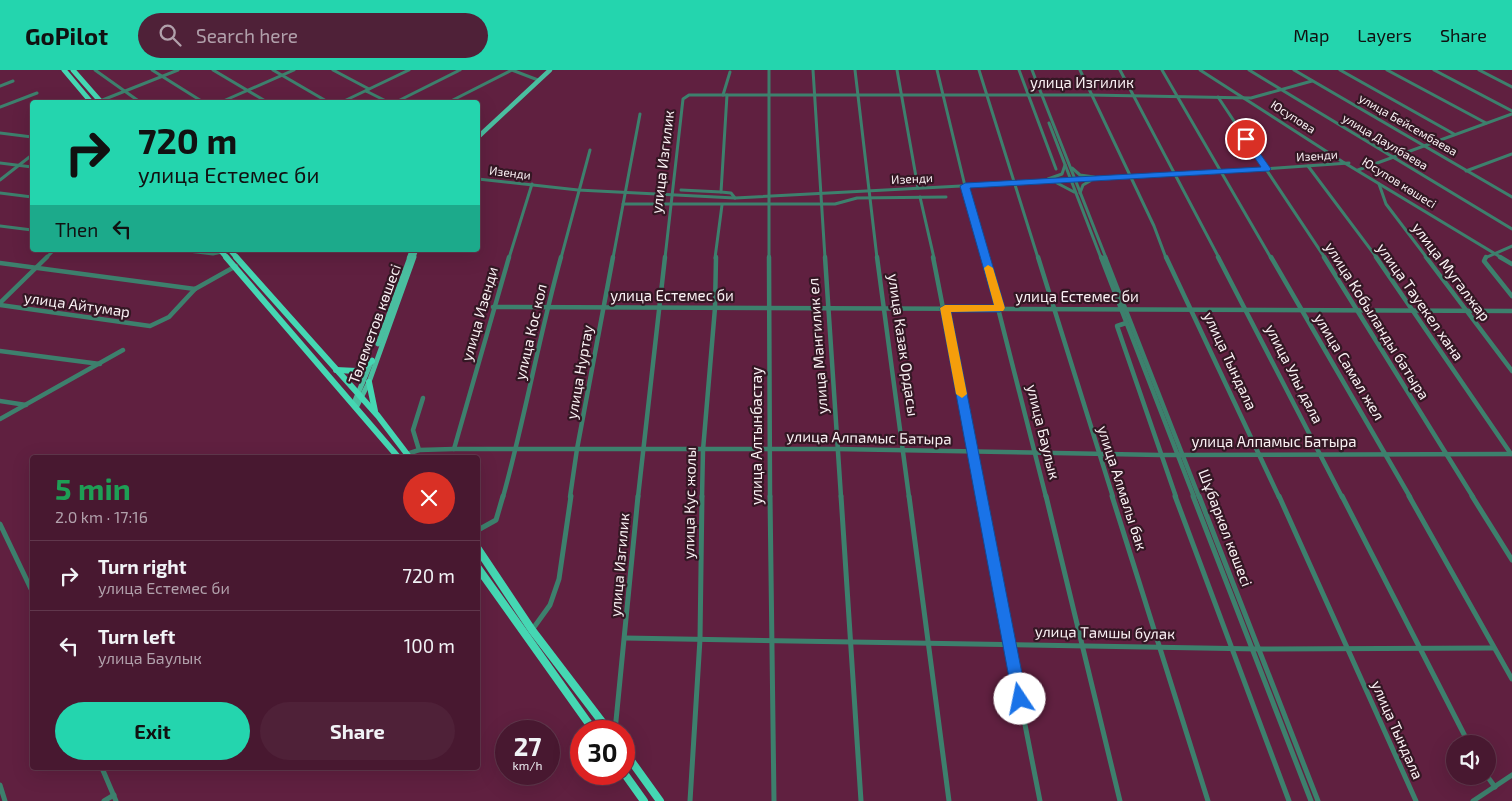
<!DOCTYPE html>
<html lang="en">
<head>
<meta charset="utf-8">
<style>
  :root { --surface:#481830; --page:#4f2138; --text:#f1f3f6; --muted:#b1a0ab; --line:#60374c; --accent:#24d5ae }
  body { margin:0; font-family:"Exo 2",sans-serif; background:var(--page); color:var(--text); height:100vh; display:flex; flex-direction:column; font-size:19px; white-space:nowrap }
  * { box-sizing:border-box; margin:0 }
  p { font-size:16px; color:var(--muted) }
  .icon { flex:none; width:28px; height:28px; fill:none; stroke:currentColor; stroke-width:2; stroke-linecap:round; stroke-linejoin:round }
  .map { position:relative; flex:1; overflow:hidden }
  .side { position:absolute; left:30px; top:385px; width:450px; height:315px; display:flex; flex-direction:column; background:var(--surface); border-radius:5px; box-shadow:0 5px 20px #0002,0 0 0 1px var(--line) }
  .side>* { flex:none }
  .hud { position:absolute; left:30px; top:30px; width:450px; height:152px; border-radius:5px; box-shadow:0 5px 20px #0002,0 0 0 1px var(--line); background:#24d5ae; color:#111; overflow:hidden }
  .controls { position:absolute; left:1446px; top:665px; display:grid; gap:10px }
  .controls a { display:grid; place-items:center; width:50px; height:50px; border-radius:50%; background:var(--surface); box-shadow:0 5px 20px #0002,0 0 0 1px var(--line); font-size:25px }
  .speed { position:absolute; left:495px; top:650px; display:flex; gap:10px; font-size:25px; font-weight:700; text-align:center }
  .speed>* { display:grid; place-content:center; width:65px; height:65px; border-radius:50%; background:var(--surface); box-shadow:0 5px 20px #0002,0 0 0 1px var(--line); line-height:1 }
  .speed small { font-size:12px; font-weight:400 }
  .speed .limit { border:8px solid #d22; background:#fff; color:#111 }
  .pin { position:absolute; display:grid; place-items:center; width:42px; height:42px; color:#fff; margin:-21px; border:2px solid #fff; border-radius:50%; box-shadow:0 1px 5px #0007 }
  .me { position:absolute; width:55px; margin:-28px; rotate:349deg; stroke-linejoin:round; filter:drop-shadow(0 0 4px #0008) }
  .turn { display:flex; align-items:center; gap:18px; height:105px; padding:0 25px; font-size:22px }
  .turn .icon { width:65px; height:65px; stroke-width:2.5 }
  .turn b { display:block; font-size:35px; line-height:42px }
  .then { display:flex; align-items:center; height:48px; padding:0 25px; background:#0003; gap:10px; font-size:19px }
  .round { display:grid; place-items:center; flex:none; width:52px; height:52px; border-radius:26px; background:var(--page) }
  .summary { display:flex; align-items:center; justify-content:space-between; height:85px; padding:0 25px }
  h1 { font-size:30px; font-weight:700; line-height:38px; color:#1e9e55 }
  .primary-button { display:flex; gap:10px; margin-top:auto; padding:10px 25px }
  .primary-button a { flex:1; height:58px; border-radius:30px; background:var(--accent); color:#111; font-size:20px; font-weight:700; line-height:58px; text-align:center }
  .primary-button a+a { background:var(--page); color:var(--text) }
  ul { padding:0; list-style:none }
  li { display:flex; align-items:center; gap:15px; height:70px; padding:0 25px; border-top:1px solid var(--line) }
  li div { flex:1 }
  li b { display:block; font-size:19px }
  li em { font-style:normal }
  header { display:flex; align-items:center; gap:30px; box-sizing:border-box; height:70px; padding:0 25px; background:var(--accent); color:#111 }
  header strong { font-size:24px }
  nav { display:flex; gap:28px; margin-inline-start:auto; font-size:18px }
  .search { width:350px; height:45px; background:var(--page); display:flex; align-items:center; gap:12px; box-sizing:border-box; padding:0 18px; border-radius:28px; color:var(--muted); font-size:19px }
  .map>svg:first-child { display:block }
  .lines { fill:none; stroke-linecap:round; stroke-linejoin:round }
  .minor-far2 { stroke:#3d806d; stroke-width:3 }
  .minor-far1 { stroke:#3d806d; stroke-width:4.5 }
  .minor { stroke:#3d806d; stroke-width:5 }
  .major-far1 { stroke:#4abea0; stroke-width:4.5 }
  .major { stroke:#4abea0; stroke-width:5 }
  .highway-far2 { stroke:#45d7b3; stroke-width:5 }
  .highway-far1 { stroke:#45d7b3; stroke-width:6 }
  .highway { stroke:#45d7b3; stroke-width:8 }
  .route { fill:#1a73e8; stroke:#114b97 }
  .slow { fill:#f59e0b }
  .labels { text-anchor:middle; stroke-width:4.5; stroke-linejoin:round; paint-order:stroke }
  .far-street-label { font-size:12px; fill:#faf1f4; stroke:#341724 }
  .street-label { font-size:15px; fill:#faf1f4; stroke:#341724 }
</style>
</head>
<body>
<header>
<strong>GoPilot</strong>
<div class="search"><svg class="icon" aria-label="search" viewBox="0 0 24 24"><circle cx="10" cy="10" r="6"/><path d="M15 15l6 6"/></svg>Search here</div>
<nav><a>Map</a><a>Layers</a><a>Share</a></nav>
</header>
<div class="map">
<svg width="1512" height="731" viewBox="0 0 1512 731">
  <rect width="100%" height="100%" fill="#602040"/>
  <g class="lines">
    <g class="minor-far2">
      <path d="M95,0L140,32"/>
      <path d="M152,0L203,32"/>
      <path d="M213,0L267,32"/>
      <path d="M273,0L328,32"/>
      <path d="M333,0L369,19"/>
      <path d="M512,0L538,10"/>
      <path d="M769,0V188"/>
      <path d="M813,0L825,188"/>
      <path d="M855,0L877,188"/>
      <path d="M897,0L918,118"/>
      <path d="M937,0L965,116L986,188"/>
      <path d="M979,0L1038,188"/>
      <path d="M1019,0L1056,99"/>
      <path d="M1032,0L1106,188"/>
      <path d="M1080,0L1154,156L1166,188"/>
      <path d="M1120,0L1219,188"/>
      <path d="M1162,0L1271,188"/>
      <path d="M1200,0L1343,92L1502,188"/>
      <path d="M1249,0L1512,159"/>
      <path d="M1294,0L1512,127"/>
      <path d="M1340,0L1454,64"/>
      <path d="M1387,0L1486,53"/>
      <path d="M1434,0L1512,41"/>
      <path d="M1479,0L1512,17"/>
      <path d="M0,16L13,11"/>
      <path d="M366,21L388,32"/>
      <path d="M723,25L730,2"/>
      <path d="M727,25L721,122L731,123L735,128"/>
      <path d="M1218,27L1325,188"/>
      <path d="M100,31L178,0"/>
      <path d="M221,32L294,0"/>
      <path d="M342,32L409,0"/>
      <path d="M396,32L460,0"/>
      <path d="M449,32L512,0"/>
      <path d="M0,37L37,23"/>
      <path d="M1049,53L1101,188"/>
      <path d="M0,63L32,67"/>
      <path d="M0,93L32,97"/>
      <path d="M1308,96L1377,188"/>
      <path d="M1072,98L1080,105L1094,107"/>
      <path d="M1358,100L1512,44"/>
      <path d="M1466,101L1512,84"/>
      <path d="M478,109L578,120L735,128L1222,102L1349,93"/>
      <path d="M1048,109L1062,104L1065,95"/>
      <path d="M0,110L32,85"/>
      <path d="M1057,113L1074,122"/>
      <path d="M1379,114L1386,134L1427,188"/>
      <path d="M681,120L721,122"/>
      <path d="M0,123L32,127"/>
      <path d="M1080,123L1083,115L1090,111"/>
      <path d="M920,127L934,188"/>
      <path d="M623,134H835L857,128L946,127"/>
      <path d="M0,156L32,160"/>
      <path d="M180,180L213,184L222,182"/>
      <path d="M46,188L54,180"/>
      <path d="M509,188L532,114"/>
      <path d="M561,188L590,80"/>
      <path d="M613,188L640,44"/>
      <path d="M665,188L683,29L689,25H1090L1251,28L1312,11"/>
      <path d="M715,188L722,135"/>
      <path d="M1485,188L1512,176"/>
    </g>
    <g class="minor-far1">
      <path d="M769,187L770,427"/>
      <path d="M825,187L841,427"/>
      <path d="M877,187L909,427"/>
      <path d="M933,187L980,427"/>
      <path d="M985,187L1046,427"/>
      <path d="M1038,187L1113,427"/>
      <path d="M1101,187L1194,427"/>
      <path d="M1105,187L1199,427"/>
      <path d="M1166,187L1279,427"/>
      <path d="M1218,187L1342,427"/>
      <path d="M1271,187L1410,427"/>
      <path d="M1324,187L1473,427"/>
      <path d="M1376,187L1511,384"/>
      <path d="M1426,187L1512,301"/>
      <path d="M1486,187L1484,191L1512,226"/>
      <path d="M1500,187L1512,194"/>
      <path d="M0,193L195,219L236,196"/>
      <path d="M0,233L47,187"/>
      <path d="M0,235L150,256L169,247L195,219"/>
      <path d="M493,237L1512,241"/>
      <path d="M1126,253L1117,256L1176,427"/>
      <path d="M0,281L100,294"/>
      <path d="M0,331L26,335"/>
      <path d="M0,349L123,280"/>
      <path d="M454,379L509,187"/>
      <path d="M419,380L413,360L423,328"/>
      <path d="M407,384L419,380L454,379H837L1160,385L1512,384"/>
      <path d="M503,427C525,348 539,266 561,187"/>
      <path d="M570,427L577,379L613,187"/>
      <path d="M638,427L665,187"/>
      <path d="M702,427L703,380L715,238L716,187"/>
    </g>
    <g class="minor">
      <path d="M770,426L774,731"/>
      <path d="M841,426L861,731"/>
      <path d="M909,426L949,731"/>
      <path d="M980,426L1040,731"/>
      <path d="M1046,426L1120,731"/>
      <path d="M1112,426L1208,731"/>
      <path d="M1175,426L1289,731"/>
      <path d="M1193,426L1311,731"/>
      <path d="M1199,426L1318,731"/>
      <path d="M1279,426L1416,731"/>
      <path d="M1342,426L1469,674"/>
      <path d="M1409,426L1512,609"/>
      <path d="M1472,426L1512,490"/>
      <path d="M0,454L32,521"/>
      <path d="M478,460L496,450L503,426"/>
      <path d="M532,560L550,535L559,509L571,426"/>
      <path d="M625,568L1258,579L1493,578"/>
      <path d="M615,661L638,426"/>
      <path d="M102,698L116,731"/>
      <path d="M1487,706L1495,717"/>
      <path d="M0,715L5,731"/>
      <path d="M104,731L114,725"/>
      <path d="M690,731L700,569L702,426"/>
      <path d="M1473,731L1512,705"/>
    </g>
    <g class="major-far1">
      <path d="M478,67L550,0"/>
      <path d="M409,188L412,180"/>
      <path d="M413,188L416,180"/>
    </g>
    <g class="major">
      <path d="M378,274L410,187"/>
      <path d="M354,333L372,290"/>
      <path d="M357,336L369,312L414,187"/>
    </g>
    <g class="highway-far2">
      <path d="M64,0L91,32"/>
      <path d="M73,0L101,32"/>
      <path d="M220,180L227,188"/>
      <path d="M230,180L237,188"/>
    </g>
    <g class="highway-far1">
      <path d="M226,187L399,388"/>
      <path d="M236,187L378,346L410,388"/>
      <path d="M336,300L357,301L372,291"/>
      <path d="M369,312L375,341"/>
    </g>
    <g class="highway">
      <path d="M478,479L532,560L609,661"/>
      <path d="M478,498L594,661"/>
      <path d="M624,681L660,731"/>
      <path d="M624,703L644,731"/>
    </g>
  </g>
  <path class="route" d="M1243,68H1249L1271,99L1269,101L970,118L1005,238L1000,242H951L1027,629L1025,634L1020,636L1015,634L1013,629L940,238L945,235H994L960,116L965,113L1261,97L1242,69Z"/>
  <path class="slow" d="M988,195L993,198L1005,238L1003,241L951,242L967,324L962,328L956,324L940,238L945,235H994L984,198Z"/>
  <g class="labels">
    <g class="far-street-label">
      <text transform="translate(1293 47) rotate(33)" y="4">Юсупова</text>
      <text transform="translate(1408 55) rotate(30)" y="4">улица Бейсембаева</text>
      <text transform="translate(1385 72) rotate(31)" y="4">улица Даулбаева</text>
      <text transform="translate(1317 86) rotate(-4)" y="4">Изенди</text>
      <text transform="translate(510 103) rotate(7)" y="4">Изенди</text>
      <text transform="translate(912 109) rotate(-3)" y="4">Изенди</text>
      <text transform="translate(1399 113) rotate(32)" y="4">Юсупов көшесі</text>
    </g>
    <g class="street-label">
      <text x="1082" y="18">улица Изгилик</text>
      <text transform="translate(663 92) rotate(-83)" y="5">улица Изгилик</text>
      <text transform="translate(1451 202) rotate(53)" y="5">улица Мугалжар</text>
      <text x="672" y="231">улица Естемес би</text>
      <text x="1077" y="232">улица Естемес би</text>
      <text transform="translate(1420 232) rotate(55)" y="5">улица Тауекел хана</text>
      <text transform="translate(77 235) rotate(8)" y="5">улица Айтумар</text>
      <text transform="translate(480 244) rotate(-74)" y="5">улица Изенди</text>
      <text transform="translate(1377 251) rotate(58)" y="5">улица Кобыланды батыра</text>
      <text transform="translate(375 254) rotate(-70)" y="5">Төлеметов көшесі</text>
      <text transform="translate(531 262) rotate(-77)" y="5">улица Кос кол</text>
      <text transform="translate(903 275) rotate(82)" y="5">улица Казак Ордасы</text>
      <text transform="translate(818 276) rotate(-94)" y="5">улица Мангилик ел</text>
      <text transform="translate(1230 291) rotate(65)" y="5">улица Тындала</text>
      <text transform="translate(1349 297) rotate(59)" y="5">улица Самал жел</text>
      <text transform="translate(580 302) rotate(-80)" y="5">улица Нуртау</text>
      <text transform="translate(1294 304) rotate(63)" y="5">улица Улы дала</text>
      <text transform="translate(1043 362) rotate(76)" y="5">улица Баулык</text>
      <text transform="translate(757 366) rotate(-90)" y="5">улица Алтынбастау</text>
      <text transform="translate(869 368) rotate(1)" y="5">улица Алпамыс Батыра</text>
      <text x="1274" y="377">улица Алпамыс Батыра</text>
      <text transform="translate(1122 418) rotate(72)" y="5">улица Алмалы бак</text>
      <text transform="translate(690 433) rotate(-89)" y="5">улица Кус жолы</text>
      <text transform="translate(1225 458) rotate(69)" y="5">Шұбаркөл көшесі</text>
      <text transform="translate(620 495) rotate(-85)" y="5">улица Изгилик</text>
      <text transform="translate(1105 563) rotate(1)" y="5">улица Тамшы булак</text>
      <text transform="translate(1397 660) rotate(66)" y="5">улица Тындала</text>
    </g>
  </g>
</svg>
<div class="controls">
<a><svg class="icon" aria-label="sound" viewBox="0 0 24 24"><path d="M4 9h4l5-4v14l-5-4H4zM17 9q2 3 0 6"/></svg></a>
</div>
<div class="speed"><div>27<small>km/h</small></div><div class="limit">30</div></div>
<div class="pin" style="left:1246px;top:69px;background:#d93025"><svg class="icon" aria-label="arrive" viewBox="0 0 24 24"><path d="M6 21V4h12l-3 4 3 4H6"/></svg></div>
<svg class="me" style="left:1020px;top:629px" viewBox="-20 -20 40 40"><circle r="19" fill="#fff"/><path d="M0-13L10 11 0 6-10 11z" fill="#1a73e8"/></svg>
<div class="hud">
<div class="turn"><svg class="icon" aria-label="right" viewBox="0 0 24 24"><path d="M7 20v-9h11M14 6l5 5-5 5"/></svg><div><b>720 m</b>улица Естемес би</div></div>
<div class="then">Then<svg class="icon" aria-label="left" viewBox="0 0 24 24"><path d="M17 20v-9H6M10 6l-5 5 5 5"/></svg></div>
</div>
<section class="side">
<div class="summary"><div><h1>5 min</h1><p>2.0 km · 17:16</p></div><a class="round" style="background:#d93025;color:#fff"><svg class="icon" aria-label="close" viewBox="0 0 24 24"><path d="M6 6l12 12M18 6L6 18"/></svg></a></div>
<ul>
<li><svg class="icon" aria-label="right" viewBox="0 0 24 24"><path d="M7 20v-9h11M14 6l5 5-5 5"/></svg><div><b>Turn right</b><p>улица Естемес би</p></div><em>720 m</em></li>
<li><svg class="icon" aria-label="left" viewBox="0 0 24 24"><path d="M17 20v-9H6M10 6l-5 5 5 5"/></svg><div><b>Turn left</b><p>улица Баулык</p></div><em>100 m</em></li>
</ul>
<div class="primary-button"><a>Exit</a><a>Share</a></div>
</section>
</div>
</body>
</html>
